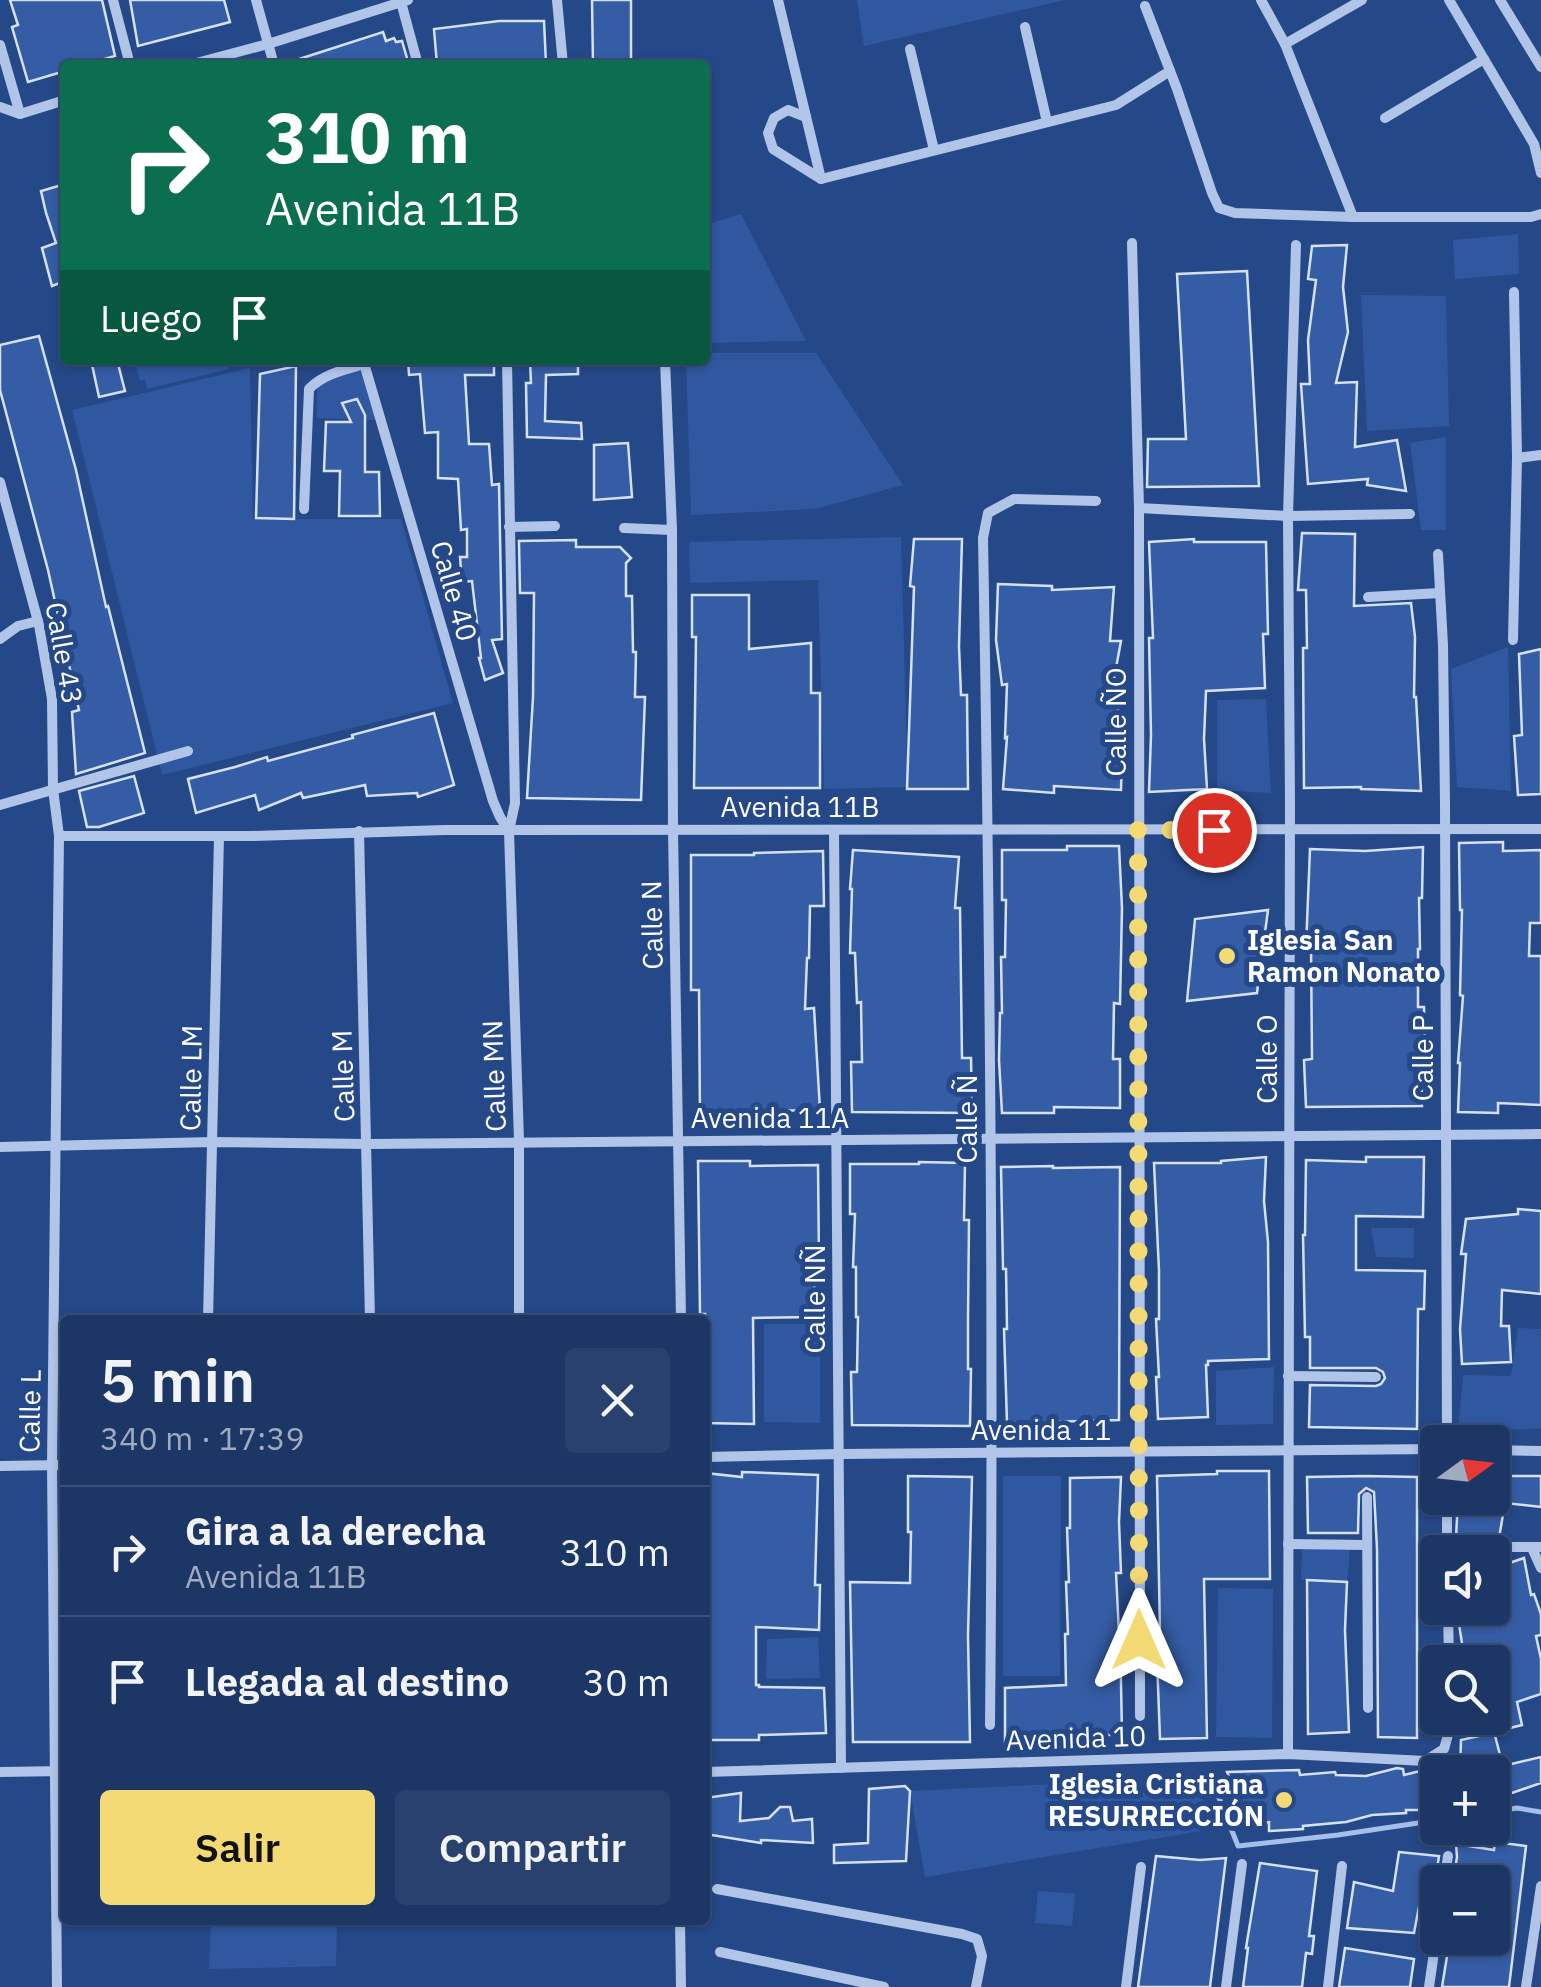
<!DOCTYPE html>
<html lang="es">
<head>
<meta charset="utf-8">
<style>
  :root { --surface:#1c3666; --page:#29416f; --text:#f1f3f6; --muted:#a0abbf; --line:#3a507a; --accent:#f3da75 }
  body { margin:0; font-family:"IBM Plex Sans",sans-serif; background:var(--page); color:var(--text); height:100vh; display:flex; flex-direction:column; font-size:38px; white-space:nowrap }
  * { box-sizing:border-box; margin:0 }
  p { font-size:32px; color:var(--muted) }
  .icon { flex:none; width:55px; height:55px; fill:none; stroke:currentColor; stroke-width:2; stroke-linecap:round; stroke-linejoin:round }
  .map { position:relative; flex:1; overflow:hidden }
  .sheet { position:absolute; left:60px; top:1315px; width:650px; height:610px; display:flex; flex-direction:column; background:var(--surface); border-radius:10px; box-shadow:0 2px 8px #0004,0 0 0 2px var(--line) }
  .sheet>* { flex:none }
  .top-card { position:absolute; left:60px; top:60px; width:650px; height:305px; border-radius:10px; box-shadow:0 2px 8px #0004,0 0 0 2px var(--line); background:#0b6e4f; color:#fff; overflow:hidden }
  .needle { width:65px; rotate:75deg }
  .fabs { position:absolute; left:1420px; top:1425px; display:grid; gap:20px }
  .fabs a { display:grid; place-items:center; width:90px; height:90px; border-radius:10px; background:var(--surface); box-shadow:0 2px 8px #0004,0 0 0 2px var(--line); font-size:50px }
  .pin { position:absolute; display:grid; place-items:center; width:85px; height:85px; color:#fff; margin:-42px; border:5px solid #fff; border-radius:50%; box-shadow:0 2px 10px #0007 }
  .me { position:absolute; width:110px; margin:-55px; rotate:0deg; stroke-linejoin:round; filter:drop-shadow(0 0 8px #0008) }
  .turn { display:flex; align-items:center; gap:35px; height:210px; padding:0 40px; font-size:45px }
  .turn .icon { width:130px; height:130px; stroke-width:2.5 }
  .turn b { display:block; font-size:70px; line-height:85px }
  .then { display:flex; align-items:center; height:95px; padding:0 40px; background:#0003; gap:20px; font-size:38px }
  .round { display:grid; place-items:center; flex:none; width:105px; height:105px; border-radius:10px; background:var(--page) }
  .overview { display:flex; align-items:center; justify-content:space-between; height:170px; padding:0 40px }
  h1 { font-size:60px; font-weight:600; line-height:75px }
  .cta { display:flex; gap:20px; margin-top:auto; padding:20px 40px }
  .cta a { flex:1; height:115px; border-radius:10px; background:var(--accent); color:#111; font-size:40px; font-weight:600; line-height:115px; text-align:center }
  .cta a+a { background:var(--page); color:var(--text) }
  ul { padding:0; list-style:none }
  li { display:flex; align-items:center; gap:30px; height:130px; padding:0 40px; border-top:2px solid var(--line) }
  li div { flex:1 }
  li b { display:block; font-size:38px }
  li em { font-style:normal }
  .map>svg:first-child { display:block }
  .green { fill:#2f58a0 }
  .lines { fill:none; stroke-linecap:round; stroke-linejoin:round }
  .stream { stroke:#a5bfea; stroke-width:5 }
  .building { fill:#355da5; stroke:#d5e1f7; stroke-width:2.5 }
  .minor { stroke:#b1c5e9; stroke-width:10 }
  .route { stroke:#f3da75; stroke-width:18; stroke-dasharray:0 32.4 }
  .poi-dot { fill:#f3da75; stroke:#254888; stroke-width:4 }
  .labels { text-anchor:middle; stroke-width:10; stroke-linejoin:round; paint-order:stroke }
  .street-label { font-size:28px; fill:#fff; stroke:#254888 }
  .poi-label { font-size:28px; font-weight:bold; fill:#fff; stroke:#254888; text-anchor:start }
</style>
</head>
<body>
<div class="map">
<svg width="1541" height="1987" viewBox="0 0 1541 1987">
  <rect width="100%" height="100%" fill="#254888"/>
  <g class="green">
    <path d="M857,0H1065L864,46Z"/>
    <path d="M741,214L806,341L705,343V225Z"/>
    <path d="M1518,234L1519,274L1455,279L1453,240Z"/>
    <path d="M1361,295L1446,296L1449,426L1367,431Z"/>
    <path d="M705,353H816L903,485L815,509L691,515L686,360H705Z"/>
    <path d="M134,360H227L229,369L147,389L145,380H140Z"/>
    <path d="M361,363L378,420L317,418V377Z"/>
    <path d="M250,368L253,519H401L453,703L162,775L72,410Z"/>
    <path d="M1446,437V530H1421L1410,443Z"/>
    <path d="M901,537L908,787L824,789L818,580L690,583L689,542Z"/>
    <path d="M1508,647L1511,791L1457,787L1451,669Z"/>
    <path d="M1266,699L1271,793L1217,790V700Z"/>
    <path d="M1371,1228H1414V1258L1376,1257Z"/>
    <path d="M764,1324H820V1423L764,1422Z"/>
    <path d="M1518,1328L1541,1329V1429L1458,1430L1463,1375L1511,1376Z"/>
    <path d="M1274,1367L1273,1424L1216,1425V1371Z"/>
    <path d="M1003,1476H1061L1060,1676H1003Z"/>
    <path d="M1302,1548L1350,1549L1347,1582L1301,1580Z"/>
    <path d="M1218,1588L1273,1589L1272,1738L1216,1737Z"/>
    <path d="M818,1637L820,1678L766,1679L767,1639Z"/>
    <path d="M1200,1777L1207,1830L925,1877L910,1791Z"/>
    <path d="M1038,1891L1075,1894L1072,1926L1035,1923Z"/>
    <path d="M211,1920H337L336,1966L209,1969Z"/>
  </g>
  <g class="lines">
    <g class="stream">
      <path d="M1214,1785L1238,1846L1338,1835L1438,1820"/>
      <path d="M1492,1812L1517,1808L1541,1812"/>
    </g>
  </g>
  <g class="building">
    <path d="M10,0H102L115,56L84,65H65V71L28,82L12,27L18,25Z"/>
    <path d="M130,0H224L230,22L138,46Z"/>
    <path d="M592,0H631V65H593Z"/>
    <path d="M499,21H544L546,64L437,65L434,29Z"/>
    <path d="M383,32L386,41L394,38L396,42L402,41L409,65H290V62Z"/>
    <path d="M65,184V281L52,286L42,248L56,243L46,213L41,191Z"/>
    <path d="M1347,245L1343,287L1348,332L1336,383L1357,382L1355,447L1397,440L1406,491L1367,485L1368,479L1308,484L1301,384H1310L1308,340L1316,280L1308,279L1312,246Z"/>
    <path d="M1247,271L1259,486L1147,487L1148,439H1186L1177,274Z"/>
    <path d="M39,336L76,470L106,607L108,606L145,753L76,774L72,712L79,710L48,570L0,390V345Z"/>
    <path d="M91,360H117L125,391L99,397Z"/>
    <path d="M408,360H494V375H465L469,444H489L492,485L499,484L502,639L492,640L503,673L485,680L479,658H481L472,581L462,582L460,557H467V529L461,530L458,479L438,478V432L425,433L420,374L409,375Z"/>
    <path d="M530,360H578V374L546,375L545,421L581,423L582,439L527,437L526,383H531Z"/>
    <path d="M296,366L294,519L256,518L260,374Z"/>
    <path d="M357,399L365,415V472H379L380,516H339L340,471H324L326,422H351L342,403Z"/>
    <path d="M628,443L632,497L594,500V445Z"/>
    <path d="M1302,533L1355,534L1354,606L1411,603L1415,637L1414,697H1416L1421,791L1361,789V787L1304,788L1303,648H1307L1306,590H1298Z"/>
    <path d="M914,539H962L959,646L961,695H967L968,789H907L914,587L910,586Z"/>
    <path d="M1194,539V542H1266L1268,634H1263L1265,688L1206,691L1204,739L1207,789L1149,792L1151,735L1149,638H1153L1149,542Z"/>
    <path d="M576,540V547H620L631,558L626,563V596H632L633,652H636L635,697H645L641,800L527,798L533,697L534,593H520L519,541Z"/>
    <path d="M998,584L1052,586V590L1114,587L1110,641H1121L1111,695H1118V750H1122L1121,790L1054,786V793L1003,789L1007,737L1005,738L1007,684L1002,685L996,640Z"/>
    <path d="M692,595H749V649L811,643V693H820V788H694L696,637H692Z"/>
    <path d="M1541,649V794L1518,795L1514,736L1522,735L1519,654Z"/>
    <path d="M434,713L454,785L418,797L417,793L367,796L365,785L303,798L301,793L259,810L255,795L196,813L188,779L235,767L267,757L268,761L353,738L352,735Z"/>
    <path d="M134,776L144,813L99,827H87L79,791Z"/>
    <path d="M1503,842V851L1541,850V923H1530L1529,956H1541V1105L1498,1103V1113L1458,1112L1460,1063H1458L1463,996L1460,995L1462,910H1460L1459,843Z"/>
    <path d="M1067,846H1119L1122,908L1120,1004L1114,1003L1113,1059H1120V1108L1054,1107V1113H1002L999,1060L1000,1013H1002L1001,957H1005L1006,900H1002V850H1067Z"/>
    <path d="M1423,847L1422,898H1419L1420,949H1418V1007H1424L1425,1042H1421L1422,1106L1306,1107L1304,1060L1312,1059L1311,947H1306L1310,849L1365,851Z"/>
    <path d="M853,850L959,857L955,908H960L962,1058H971L972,1113L852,1112L851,1062H862L861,1002L857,1003L855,953H850L852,889H850Z"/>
    <path d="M823,851L824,906H810L809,958H807L805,1009L814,1008L820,1110L757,1111L758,1115L700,1117L699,990H691V855H754V853Z"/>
    <path d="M1268,910L1257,993L1187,1001L1195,919Z"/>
    <path d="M1266,1157L1264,1201L1268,1242L1269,1359L1208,1361V1365H1206L1208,1417L1158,1419L1156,1377H1159L1156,1319H1159V1271L1154,1163H1221V1161Z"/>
    <path d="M1366,1157H1424L1423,1217L1356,1216V1270L1425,1271L1424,1309H1418L1417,1429L1309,1427L1310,1385L1376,1386L1381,1384L1385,1378L1383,1372L1376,1368H1310V1337H1305L1303,1235H1305L1306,1160L1366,1162Z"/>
    <path d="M698,1161H750V1166L818,1165L819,1259H814L815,1317L753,1318L754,1424L705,1423V1314H700Z"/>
    <path d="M919,1162L965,1163L964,1220H969L968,1321V1369H971L970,1426L852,1425L851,1372H857L858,1317H856V1267H853L855,1214H850V1164H919Z"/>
    <path d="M1053,1166V1168L1120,1167L1119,1420L1007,1423L1004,1329H1007L1006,1269H1003L1001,1167Z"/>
    <path d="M1518,1209L1541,1211V1294L1502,1290L1501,1326H1509L1511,1362L1462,1364L1460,1329L1466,1254H1461L1466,1219L1518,1214Z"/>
    <path d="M1217,1471H1269L1270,1579H1204L1207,1738L1160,1739L1156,1633H1160L1157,1476L1217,1474Z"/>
    <path d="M742,1472L818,1475L815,1585H820L819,1630L756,1627V1685H759V1687L824,1688L826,1733L759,1735V1740H705V1473L742,1477Z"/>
    <path d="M908,1476L972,1477L968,1636L970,1742H853L850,1582L910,1583L911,1532H908Z"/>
    <path d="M1365,1476L1417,1477V1738L1378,1737L1377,1549L1374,1492L1366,1488L1359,1494L1358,1533H1308L1307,1477Z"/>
    <path d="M1492,1476H1541V1507L1505,1503L1499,1538H1456L1458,1498H1492Z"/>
    <path d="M1121,1477L1119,1522L1121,1573H1116L1119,1633H1120L1122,1734L1005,1742V1688L1066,1685L1065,1634H1068L1066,1582H1069L1067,1528H1070V1478Z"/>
    <path d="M1524,1558L1531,1595L1534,1594L1541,1614V1635L1536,1636L1541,1659V1694L1517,1702L1522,1725L1494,1732L1503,1766L1541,1757V1783L1500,1797H1492V1772H1460L1461,1740L1479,1736L1477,1718H1492V1662H1465L1457,1612L1474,1608H1492V1569Z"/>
    <path d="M1307,1580L1347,1582L1345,1630L1349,1732L1308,1734Z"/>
    <path d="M1397,1768L1403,1769L1404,1775L1432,1768L1437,1810H1406V1813L1372,1815L1346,1822L1303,1826V1829L1269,1831V1822L1247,1824L1227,1772L1299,1770L1300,1775L1335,1772L1336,1775L1366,1776Z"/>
    <path d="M905,1786L910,1791L906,1861L834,1863V1845L868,1843L869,1789Z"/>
    <path d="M741,1793L740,1821L769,1818L780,1807H790L793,1821L812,1819L813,1843L761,1840V1843L705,1834V1798Z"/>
    <path d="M1495,1842L1526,1846L1509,1987H1442L1450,1938H1492V1882H1453L1457,1857L1456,1844L1494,1850Z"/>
    <path d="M1399,1852L1439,1856L1435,1882H1430L1429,1894L1422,1891L1414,1933L1347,1928L1354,1882L1393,1891Z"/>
    <path d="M1156,1856L1200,1860L1226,1858L1210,1987H1138Z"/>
    <path d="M1260,1863L1317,1871L1309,1936H1314L1312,1954L1306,1953L1302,1987H1243L1248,1948H1246Z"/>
    <path d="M1345,1948L1414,1959L1410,1987H1339Z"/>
  </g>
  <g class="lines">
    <g class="minor">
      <path d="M113,0L130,65"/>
      <path d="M256,0L274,65"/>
      <path d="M557,0L563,65"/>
      <path d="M778,0L821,179L1116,105L1170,71"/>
      <path d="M1261,0L1285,44L1353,217"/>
      <path d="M1449,0L1534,144L1541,173"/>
      <path d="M1500,0L1541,67"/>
      <path d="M401,2L418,65"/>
      <path d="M1145,6L1177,89L1212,193L1219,208L1235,213L1353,217H1531L1541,214"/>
      <path d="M1025,27L1047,122"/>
      <path d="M1285,44L1362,0"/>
      <path d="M0,45L20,114"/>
      <path d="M910,49L934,150"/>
      <path d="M189,65L268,44L408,0"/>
      <path d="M0,107L20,114L65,100"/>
      <path d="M806,117L788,110L774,118L768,133L773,149L821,179"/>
      <path d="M1385,118L1484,59"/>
      <path d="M1132,243L1139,508L1140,1716"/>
      <path d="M363,360L493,801L500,817L509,831"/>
      <path d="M507,360L515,803L509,831L519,1141V1320"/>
      <path d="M665,360L672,530L673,830L681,1320"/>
      <path d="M1517,458L1541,455"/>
      <path d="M0,482L39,625L52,699L53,789L59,836L52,1466L57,1987"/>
      <path d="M1139,508L1288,516L1410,514"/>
      <path d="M304,509L309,389C323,374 344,370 364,364"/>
      <path d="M509,527L555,526"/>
      <path d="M624,528L672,530"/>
      <path d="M1438,554L1443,645L1445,803L1447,1442"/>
      <path d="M1368,597L1440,593"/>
      <path d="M0,639L18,626L38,621"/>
      <path d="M1513,640L1517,458L1514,292"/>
      <path d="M0,805L188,751"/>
      <path d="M834,830L841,1768"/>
      <path d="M359,831L370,1320"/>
      <path d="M59,836H252L445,830L1541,829"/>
      <path d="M0,1147L212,1142L367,1144L1541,1134"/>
      <path d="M208,1320L219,836"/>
      <path d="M1288,1376L1376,1377"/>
      <path d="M1492,1450L1541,1451"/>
      <path d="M705,1457L839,1454L1438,1449"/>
      <path d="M0,1466L65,1465"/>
      <path d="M1367,1497L1368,1708"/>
      <path d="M1447,1498V1551"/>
      <path d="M1288,1544L1367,1545"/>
      <path d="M1447,1547H1541"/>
      <path d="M1532,1548L1541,1568"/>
      <path d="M1448,1608L1449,1662"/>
      <path d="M990,1725C994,1329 990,933 983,538L988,513L1014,499L1096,501"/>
      <path d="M1288,1754L1290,804L1288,516L1296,245"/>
      <path d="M0,1772L65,1771"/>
      <path d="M705,1772L1288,1754L1425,1761L1444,1749L1450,1728V1718"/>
      <path d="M1444,1882L1448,1856"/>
      <path d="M717,1889L962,1934L977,1939L982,1956L976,1987"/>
      <path d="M680,1920L681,1987"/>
      <path d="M720,1952L884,1987"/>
      <path d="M1126,1987L1141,1867"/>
      <path d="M1226,1987L1242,1864"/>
      <path d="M1328,1987L1342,1866"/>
      <path d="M1429,1987L1438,1925"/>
      <path d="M1526,1987L1541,1886"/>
    </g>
  </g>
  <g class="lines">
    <path class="route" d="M1139,1640L1138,830H1214"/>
  </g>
  <g class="poi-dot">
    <circle cx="1227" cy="956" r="10"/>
    <circle cx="1284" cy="1800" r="10"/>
  </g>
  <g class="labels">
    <g class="street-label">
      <text transform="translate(454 591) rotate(74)" y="10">Calle 40</text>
      <text transform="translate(64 653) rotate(80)" y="10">Calle 43</text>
      <text transform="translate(1116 722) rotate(-90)" y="10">Calle ÑO</text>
      <text x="800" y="817">Avenida 11B</text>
      <text transform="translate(652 925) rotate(-91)" y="10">Calle N</text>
      <text transform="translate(1423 1058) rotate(-90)" y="10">Calle P</text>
      <text transform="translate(1267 1059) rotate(-90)" y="10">Calle O</text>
      <text transform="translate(343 1076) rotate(-92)" y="10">Calle M</text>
      <text transform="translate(494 1076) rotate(-92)" y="10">Calle MN</text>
      <text transform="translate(191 1078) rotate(-89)" y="10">Calle LM</text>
      <text x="770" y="1128">Avenida 11A</text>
      <text transform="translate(967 1119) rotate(-90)" y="10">Calle Ñ</text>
      <text transform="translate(815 1299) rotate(-90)" y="10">Calle NÑ</text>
      <text transform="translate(30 1411) rotate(-89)" y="10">Calle L</text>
      <text x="1041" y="1440">Avenida 11</text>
      <text transform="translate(1076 1738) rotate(-2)" y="10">Avenida 10</text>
    </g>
    <g class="poi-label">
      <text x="1247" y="950">Iglesia San<tspan x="1247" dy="32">Ramon Nonato</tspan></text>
      <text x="1264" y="1794" text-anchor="end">Iglesia Cristiana<tspan x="1264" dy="32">RESURRECCIÓN</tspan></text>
    </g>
  </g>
</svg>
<div class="fabs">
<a><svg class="needle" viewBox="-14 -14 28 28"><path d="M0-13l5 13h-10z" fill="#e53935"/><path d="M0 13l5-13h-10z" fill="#a0abbf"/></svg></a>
<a><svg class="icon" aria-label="sound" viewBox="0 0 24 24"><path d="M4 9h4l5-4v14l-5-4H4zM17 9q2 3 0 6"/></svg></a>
<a><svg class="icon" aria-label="search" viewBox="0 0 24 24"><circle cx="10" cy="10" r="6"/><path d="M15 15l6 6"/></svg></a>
<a>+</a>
<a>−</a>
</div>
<div class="pin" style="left:1214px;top:830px;background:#d93025"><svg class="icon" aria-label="arrive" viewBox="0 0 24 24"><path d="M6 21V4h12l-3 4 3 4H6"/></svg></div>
<svg class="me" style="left:1139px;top:1640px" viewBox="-20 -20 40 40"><path d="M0-17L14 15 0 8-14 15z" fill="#f3da75" stroke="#fff" stroke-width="4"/></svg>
<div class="top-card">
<div class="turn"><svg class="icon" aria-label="right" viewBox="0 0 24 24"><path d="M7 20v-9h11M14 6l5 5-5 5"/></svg><div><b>310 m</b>Avenida 11B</div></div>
<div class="then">Luego<svg class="icon" aria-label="arrive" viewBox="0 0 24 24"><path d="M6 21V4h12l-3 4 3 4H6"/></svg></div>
</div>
<section class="sheet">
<div class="overview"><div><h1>5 min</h1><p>340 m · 17:39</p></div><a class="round"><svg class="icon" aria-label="close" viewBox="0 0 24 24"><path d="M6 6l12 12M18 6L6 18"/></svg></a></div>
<ul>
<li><svg class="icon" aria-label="right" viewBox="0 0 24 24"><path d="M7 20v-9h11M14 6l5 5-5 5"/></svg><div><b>Gira a la derecha</b><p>Avenida 11B</p></div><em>310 m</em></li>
<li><svg class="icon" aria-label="arrive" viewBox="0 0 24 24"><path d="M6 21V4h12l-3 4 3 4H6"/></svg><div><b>Llegada al destino</b></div><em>30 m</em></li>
</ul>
<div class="cta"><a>Salir</a><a>Compartir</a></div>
</section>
</div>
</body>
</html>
